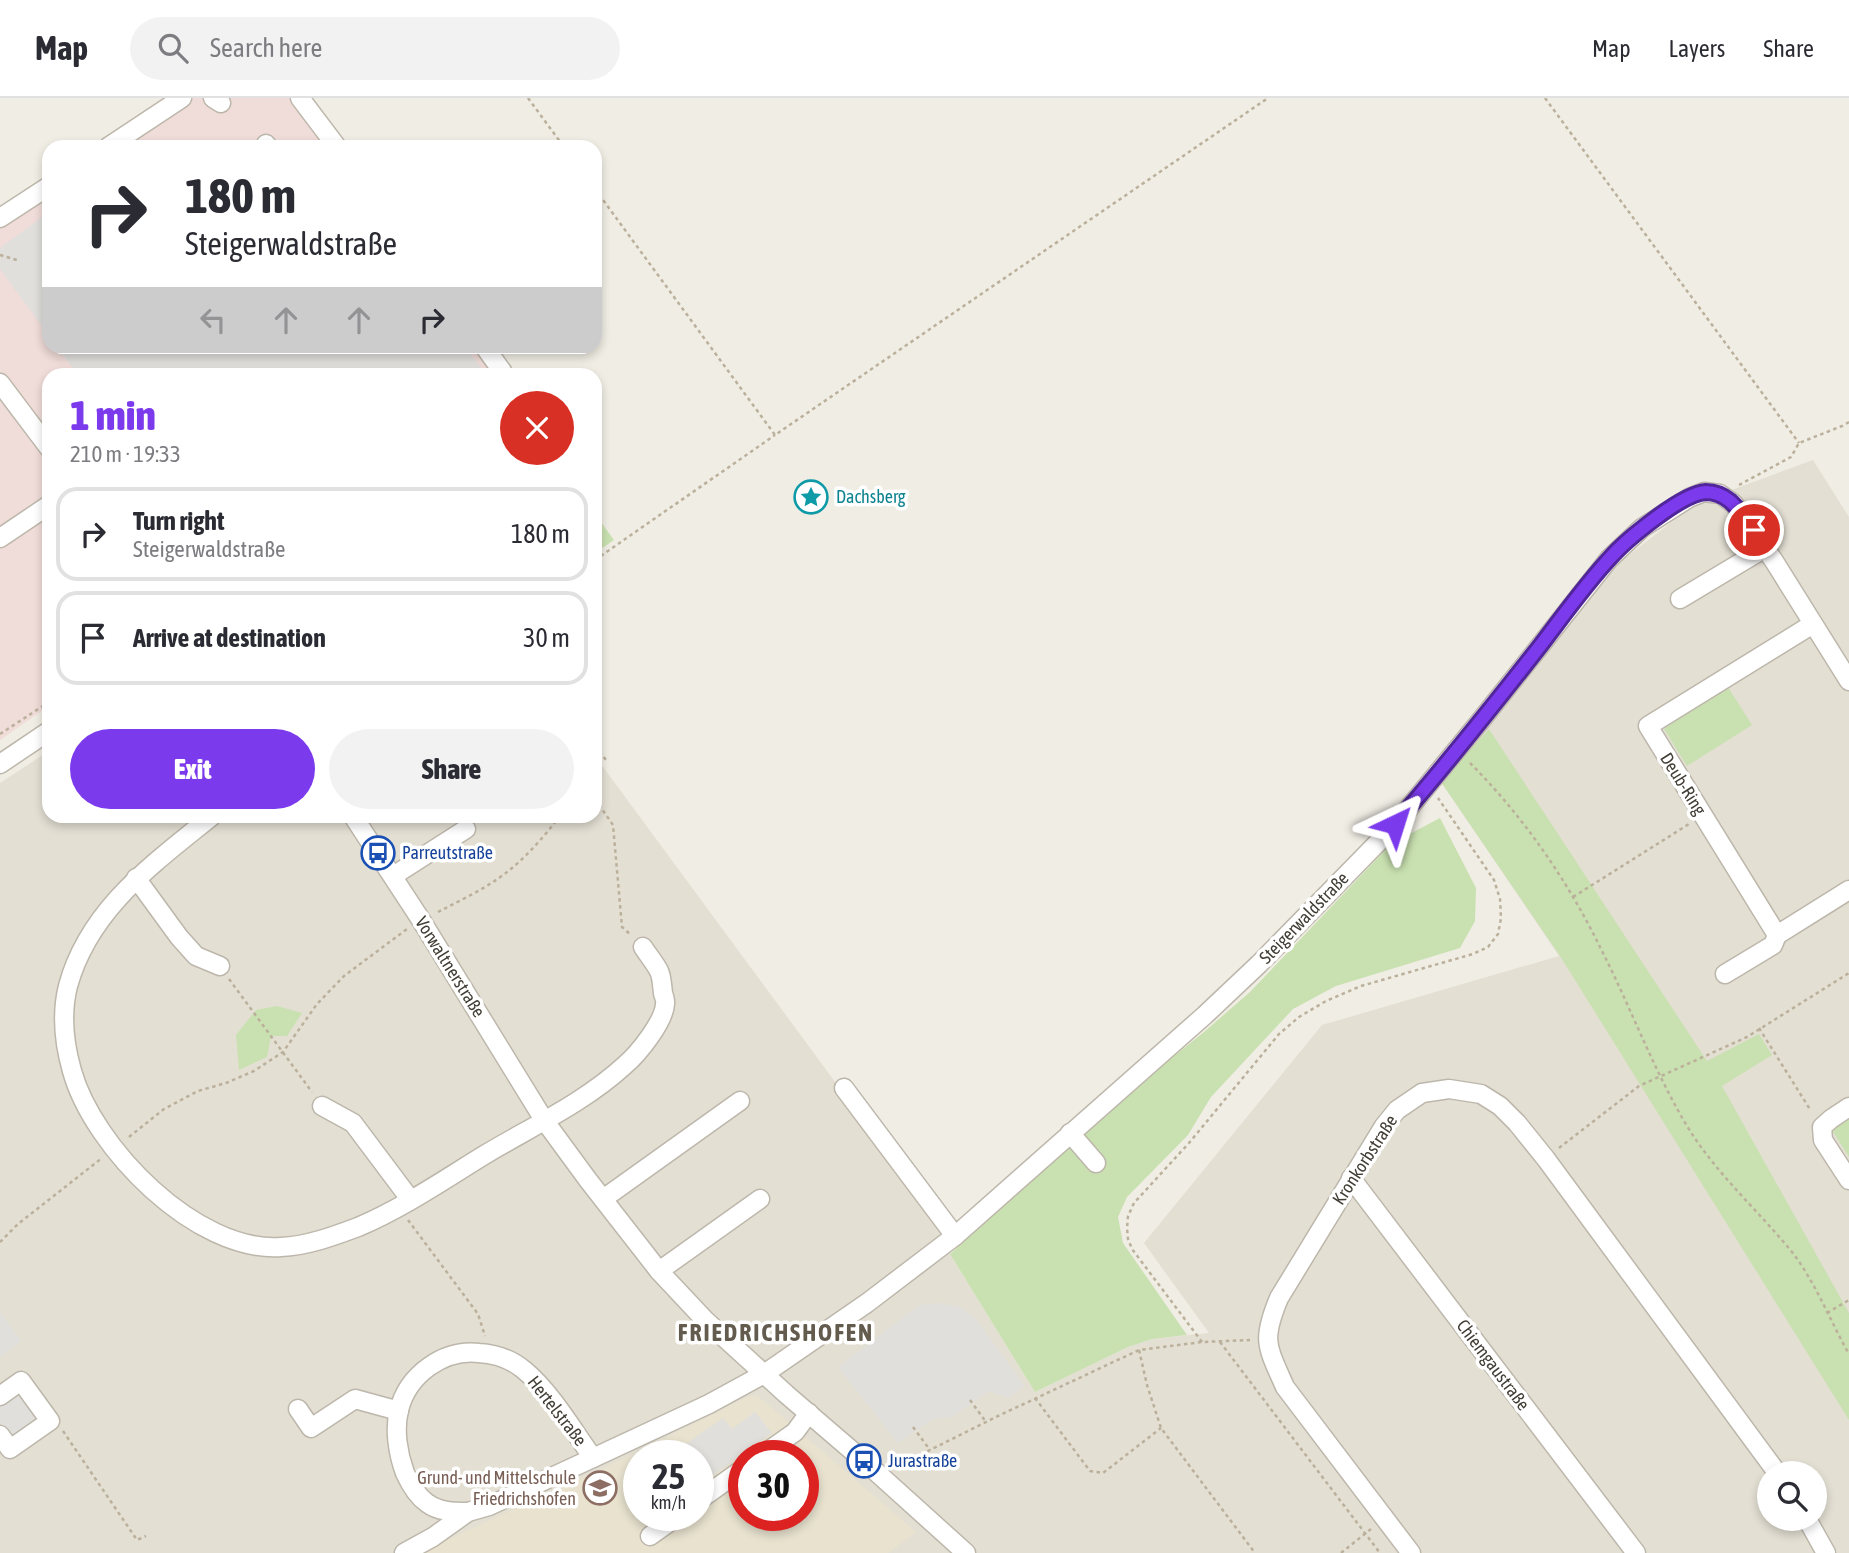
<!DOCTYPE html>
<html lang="en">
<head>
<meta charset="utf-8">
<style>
  :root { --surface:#fff; --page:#f2f2f3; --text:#2b2b33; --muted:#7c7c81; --line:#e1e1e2; --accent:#7c3aed }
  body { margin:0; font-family:"Asap Condensed",sans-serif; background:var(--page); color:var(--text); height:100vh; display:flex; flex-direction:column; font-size:26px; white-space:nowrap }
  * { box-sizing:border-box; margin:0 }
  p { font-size:23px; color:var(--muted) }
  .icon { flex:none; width:38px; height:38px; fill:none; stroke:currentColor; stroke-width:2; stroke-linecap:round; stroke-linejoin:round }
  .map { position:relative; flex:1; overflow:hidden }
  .side { position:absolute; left:42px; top:270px; width:560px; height:455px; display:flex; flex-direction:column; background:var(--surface); border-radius:21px; box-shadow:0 4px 10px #0003 }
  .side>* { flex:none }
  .banner { position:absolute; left:42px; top:42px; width:560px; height:214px; border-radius:21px; box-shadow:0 4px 10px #0003; background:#fff; color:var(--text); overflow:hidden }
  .controls { position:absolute; left:1757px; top:1363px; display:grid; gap:14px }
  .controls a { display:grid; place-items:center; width:70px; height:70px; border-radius:50%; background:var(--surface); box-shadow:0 4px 10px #0003; font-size:35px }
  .speed { position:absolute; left:623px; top:1342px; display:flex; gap:14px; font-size:35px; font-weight:700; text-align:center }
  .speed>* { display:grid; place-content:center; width:91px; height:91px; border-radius:50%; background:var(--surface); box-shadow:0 4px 10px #0003; line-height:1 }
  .speed small { font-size:18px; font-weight:400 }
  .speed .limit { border:10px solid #d22; background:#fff; color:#111 }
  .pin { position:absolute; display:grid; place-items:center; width:60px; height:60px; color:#fff; margin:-30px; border:4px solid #fff; border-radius:50%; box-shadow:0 2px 7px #0007 }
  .me { position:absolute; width:77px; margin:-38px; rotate:41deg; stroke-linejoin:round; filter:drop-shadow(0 0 5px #0008) }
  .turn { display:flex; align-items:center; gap:24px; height:147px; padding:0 28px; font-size:32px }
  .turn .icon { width:91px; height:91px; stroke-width:2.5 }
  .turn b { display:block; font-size:49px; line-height:60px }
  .lanes { display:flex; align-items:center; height:66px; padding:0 28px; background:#0003; justify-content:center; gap:35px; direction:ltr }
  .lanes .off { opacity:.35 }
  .round { display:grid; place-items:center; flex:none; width:74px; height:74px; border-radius:37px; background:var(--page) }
  .headline { display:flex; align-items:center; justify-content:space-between; height:119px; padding:0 28px }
  h1 { font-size:42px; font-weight:800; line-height:52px; color:var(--accent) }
  .action { display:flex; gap:14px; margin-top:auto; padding:14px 28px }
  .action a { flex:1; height:80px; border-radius:42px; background:var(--accent); color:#fff; font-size:28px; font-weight:800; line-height:80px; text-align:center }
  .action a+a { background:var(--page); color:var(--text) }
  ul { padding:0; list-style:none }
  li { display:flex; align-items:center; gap:21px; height:94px; margin:0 14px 10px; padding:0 14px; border:4px solid var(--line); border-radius:21px }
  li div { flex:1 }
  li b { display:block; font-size:26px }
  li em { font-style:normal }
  header { display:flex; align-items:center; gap:42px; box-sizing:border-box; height:98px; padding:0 35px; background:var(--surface); border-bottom:2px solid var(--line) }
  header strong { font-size:33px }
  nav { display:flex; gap:38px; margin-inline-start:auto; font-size:24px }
  .search { width:490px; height:63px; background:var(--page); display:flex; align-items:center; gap:18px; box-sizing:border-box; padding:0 24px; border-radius:38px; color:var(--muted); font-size:26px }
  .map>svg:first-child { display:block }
  .residential { fill:#e3dfd3; fill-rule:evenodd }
  .education { fill:#e8e2cf; fill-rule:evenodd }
  .medical { fill:#f0dcd8 }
  .green { fill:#c9e1b0 }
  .parking { fill:#e1dfdc }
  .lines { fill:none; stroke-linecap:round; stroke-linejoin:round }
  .minor-casing { stroke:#bdb7ab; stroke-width:21 }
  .path { stroke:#bbb09b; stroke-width:2.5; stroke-dasharray:3.5 3.5; stroke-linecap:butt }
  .minor { stroke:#fff; stroke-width:18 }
  .route-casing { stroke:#51269a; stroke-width:18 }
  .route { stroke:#7c3aed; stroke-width:12 }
  .labels { text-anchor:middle; stroke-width:7; stroke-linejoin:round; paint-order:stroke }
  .culture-label { font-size:18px; fill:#0d838f; stroke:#fff; text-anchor:start }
  .street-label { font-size:18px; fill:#423d35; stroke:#fff }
  .transit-label { font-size:18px; fill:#164399; stroke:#fff; text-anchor:start }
  .education-label { font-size:18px; fill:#785e54; stroke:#fff; text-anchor:end }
  .district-label { font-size:24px; font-weight:bold; letter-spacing:2px; fill:#635b4d; stroke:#fff }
</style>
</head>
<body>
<header>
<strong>Map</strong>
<div class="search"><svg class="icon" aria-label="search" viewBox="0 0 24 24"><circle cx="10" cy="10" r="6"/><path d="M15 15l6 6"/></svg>Search here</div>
<nav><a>Map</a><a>Layers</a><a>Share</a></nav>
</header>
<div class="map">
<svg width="1849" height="1455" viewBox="0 0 1849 1455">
  <rect width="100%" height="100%" fill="#f0ede4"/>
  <path class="residential" d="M1813,362L1849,419V1455H0V685L49,653V718H595V658L942,1129L950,1156L1035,1294L1128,1249L1152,1241L1209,1235L1144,1145L1322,927L1559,858L1441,684L1606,475L1696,405ZM639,1358H698V1418H639ZM744,1358H803V1418H744ZM1769,1376H1815V1421H1769Z"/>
  <path class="education" d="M758,1298L916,1434L888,1455H419L621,1362L747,1299ZM639,1358H698V1418H639ZM744,1358H803V1418H744Z"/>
  <g class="medical">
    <path d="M174,0H308L341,49H103Z"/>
    <path d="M49,86V248L478,249L497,276H49V608L0,642V119Z"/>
  </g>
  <g class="green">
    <path d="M595,416L614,442L595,455Z"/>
    <path d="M1726,586L1752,627L1687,668L1661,626Z"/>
    <path d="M1489,631L1707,963L1759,936L1772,957L1722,988L1849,1215V1322L1560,858L1441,684Z"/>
    <path d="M1440,720L1476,790L1475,823L1460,850L1336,888L1293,911L1211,999L1188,1037L1127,1099L1118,1119L1123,1145L1187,1237L1152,1241L1128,1249L1035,1294L950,1156L1124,998L1204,934L1250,894L1391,746Z"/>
    <path d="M277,908L302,915L287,938H271L267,959L239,972L236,937L256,912Z"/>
    <path d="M1849,1021V1059L1832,1032Z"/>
  </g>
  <g class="parking">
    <path d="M49,114V238L0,171V150Z"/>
    <path d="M57,249H465L486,276H77Z"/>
    <path d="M938,1205L960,1209L975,1220L1025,1288L1008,1300L989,1293L952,1319L933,1321L898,1345L838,1269L919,1207Z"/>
    <path d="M0,1214L21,1243L0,1259Z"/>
    <path d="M19,1295L36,1321L13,1337L8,1335L0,1323V1307Z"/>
    <path d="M755,1314L772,1335L698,1388V1358H669L723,1320L732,1331Z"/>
  </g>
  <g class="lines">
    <defs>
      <g id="minor">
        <path d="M213,0L221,5"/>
        <path d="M300,0L337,49"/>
        <path d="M266,46L268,49"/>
        <path d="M108,49L182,0"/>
        <path d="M0,120L49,88"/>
        <path d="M484,248L502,273L503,276"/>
        <path d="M0,285L49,350"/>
        <path d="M0,440L49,407"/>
        <path d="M1680,501L1765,450"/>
        <path d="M1813,526L1648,628L1777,837L1849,792"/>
        <path d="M0,666L49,633"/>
        <path d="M212,718C153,766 89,811 68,888C61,916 64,945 72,973C93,1049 196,1155 281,1149C307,1148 334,1138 358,1129C403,1110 445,1081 486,1056C533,1028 585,1004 625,967C638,956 664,924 665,906C666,903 664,899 663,895C662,888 662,879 659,873C655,865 648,857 643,849"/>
        <path d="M353,718L421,822L544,1022L588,1082L659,1173L705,1222L786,1296L864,1363L966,1455"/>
        <path d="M393,778L466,731"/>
        <path d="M136,780L179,839L196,858L220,868"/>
        <path d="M1725,876L1773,847L1777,837"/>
        <path d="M844,990L955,1138"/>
        <path d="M322,1008L353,1025L410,1101"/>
        <path d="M1849,1009L1831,1021L1822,1029L1823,1042L1849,1082"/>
        <path d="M1070,1035L1096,1065"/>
        <path d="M1351,1080L1636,1455"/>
        <path d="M603,1101L740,1003"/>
        <path d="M659,1173L760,1101"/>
        <path d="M0,1298L21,1283L50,1323L10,1351L0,1337"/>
        <path d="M298,1311L311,1330L355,1301L399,1313"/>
        <path d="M761,1358L795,1334L809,1315"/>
        <path d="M698,1403L744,1370"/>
        <path d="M468,1414C454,1414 439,1414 427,1405C417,1398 410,1386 405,1375C398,1356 394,1332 399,1312C408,1276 444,1251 479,1255C496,1256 511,1261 524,1272C550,1293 573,1332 593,1360"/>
        <path d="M1807,1421L1826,1455"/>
        <path d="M650,1438L678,1418"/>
        <path d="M404,1455L433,1439L468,1414L489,1408L593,1360L709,1306L764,1276L867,1205L955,1138L1205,917L1259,866L1395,727L1482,621L1609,461L1642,430L1689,400L1704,394L1720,396L1734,406L1774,463L1849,583"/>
        <path d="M1411,1455L1285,1289C1267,1248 1261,1243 1279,1200L1384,1028L1397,1012L1422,995L1449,991L1481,996L1500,1008L1517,1025L1546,1061L1778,1376"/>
      </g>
    </defs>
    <use href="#minor" class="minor-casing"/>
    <g class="path">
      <path d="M528,0L564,49"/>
      <path d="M1545,0L1799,345"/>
      <path d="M595,91L775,337L1268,0"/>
      <path d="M0,157L17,162"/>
      <path d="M1739,387L1791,359L1799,345L1842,328L1849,324"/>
      <path d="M595,462L775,337"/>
      <path d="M0,636L49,604"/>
      <path d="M595,648L606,662"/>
      <path d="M1470,665C1523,718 1568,783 1601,851C1630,908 1652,968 1684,1023C1713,1073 1756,1110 1792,1154C1816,1185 1830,1223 1849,1256"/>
      <path d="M595,701L613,727L622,829L631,837"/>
      <path d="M1573,799L1689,726"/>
      <path d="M438,814C463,801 491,788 512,770C530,755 546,736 560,718"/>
      <path d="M229,881L312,994"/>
      <path d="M1759,930L1811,1013"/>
      <path d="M129,1039L164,1011L198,993L226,985L254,973L283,954L317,906L344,878L407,831"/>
      <path d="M1559,1050L1639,988L1747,939L1849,875"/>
      <path d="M408,1122L478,1216L485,1238"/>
      <path d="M0,1144L18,1126L102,1060"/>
      <path d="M1827,1215L1849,1202"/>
      <path d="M1202,1244L1132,1151L1128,1141L1127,1130L1128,1118L1134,1105L1189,1045L1279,936L1299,919L1326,903L1361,888L1473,856L1488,849L1498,836L1501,820L1500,801L1494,782L1438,700"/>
      <path d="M1220,1244L1380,1455"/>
      <path d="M1139,1252L1147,1287L1161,1330L1255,1455"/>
      <path d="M1035,1300L1090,1373L1103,1375L1161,1330"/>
      <path d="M970,1302L986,1324"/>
      <path d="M913,1329L930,1352"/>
      <path d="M63,1333L137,1442L146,1438"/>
      <path d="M896,1369L998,1318L1139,1252L1202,1244L1250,1242"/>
      <path d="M1341,1455L1371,1431"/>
    </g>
    <use href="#minor" class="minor"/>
  </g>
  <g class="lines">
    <defs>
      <path id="route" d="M1395,726C1445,668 1493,608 1540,548C1563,518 1585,487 1610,460C1626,442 1682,395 1706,394C1730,394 1741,416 1754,432"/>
    </defs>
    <use href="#route" class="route-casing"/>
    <use href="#route" class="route"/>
  </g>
  <defs>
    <symbol id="sight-ring" viewBox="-11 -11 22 22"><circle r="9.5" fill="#fff" stroke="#0f9aa8" stroke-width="1.5"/><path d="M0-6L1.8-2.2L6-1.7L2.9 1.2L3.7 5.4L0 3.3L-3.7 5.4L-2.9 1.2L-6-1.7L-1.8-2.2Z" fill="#0f9aa8"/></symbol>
    <symbol id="bus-ring" viewBox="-11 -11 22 22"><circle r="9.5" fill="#fff" stroke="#1a4fb4" stroke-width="1.5"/><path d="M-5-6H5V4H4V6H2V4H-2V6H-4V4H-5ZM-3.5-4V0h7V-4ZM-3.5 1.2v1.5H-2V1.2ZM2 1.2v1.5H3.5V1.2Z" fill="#1a4fb4"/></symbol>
    <symbol id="school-ring" viewBox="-11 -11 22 22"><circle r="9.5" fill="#fff" stroke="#8d6e63" stroke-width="1.5"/><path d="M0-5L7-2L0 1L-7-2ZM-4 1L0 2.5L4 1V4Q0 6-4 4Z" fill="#8d6e63"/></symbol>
  </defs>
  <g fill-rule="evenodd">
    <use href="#sight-ring" x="792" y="380" width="38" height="38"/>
    <use href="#bus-ring" x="359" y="736" width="38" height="38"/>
    <use href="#bus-ring" x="845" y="1344" width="38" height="38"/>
    <use href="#school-ring" x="581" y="1371" width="38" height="38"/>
  </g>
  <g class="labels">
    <g class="culture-label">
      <text x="836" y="405">Dachsberg</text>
    </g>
    <g class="street-label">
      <text transform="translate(1683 686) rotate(58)" y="6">Deub-Ring</text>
      <text transform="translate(1304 820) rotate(-46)" y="6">Steigerwaldstraße</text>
      <text transform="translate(450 869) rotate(58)" y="6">Vorwaltnerstraße</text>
      <text transform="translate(1365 1062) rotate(-57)" y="6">Kronkorbstraße</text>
      <text transform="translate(1493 1267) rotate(53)" y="6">Chiemgaustraße</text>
      <text transform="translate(557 1313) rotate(52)" y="6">Hertelstraße</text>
    </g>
    <g class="transit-label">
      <text x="402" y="761">Parreutstraße</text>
      <text x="888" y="1369">Jurastraße</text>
    </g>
    <g class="education-label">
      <text x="576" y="1386">Grund- und Mittelschule<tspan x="576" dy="21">Friedrichshofen</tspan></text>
    </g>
    <g class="district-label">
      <text x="776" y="1243">FRIEDRICHSHOFEN</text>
    </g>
  </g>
</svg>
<div class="controls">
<a><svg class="icon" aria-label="search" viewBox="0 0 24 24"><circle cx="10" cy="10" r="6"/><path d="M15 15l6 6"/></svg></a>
</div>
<div class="speed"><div>25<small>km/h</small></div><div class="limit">30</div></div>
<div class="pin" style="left:1754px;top:432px;background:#d93025"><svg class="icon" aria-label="arrive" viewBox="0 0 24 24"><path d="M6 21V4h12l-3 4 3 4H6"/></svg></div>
<svg class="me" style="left:1395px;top:726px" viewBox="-20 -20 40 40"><path d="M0-17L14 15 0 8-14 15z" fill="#7c3aed" stroke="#fff" stroke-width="4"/></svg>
<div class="banner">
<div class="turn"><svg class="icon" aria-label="right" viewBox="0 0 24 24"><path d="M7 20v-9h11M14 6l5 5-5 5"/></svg><div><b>180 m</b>Steigerwaldstraße</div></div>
<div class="lanes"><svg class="icon off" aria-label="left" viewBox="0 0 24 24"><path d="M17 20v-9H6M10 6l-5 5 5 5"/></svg><svg class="icon off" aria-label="ahead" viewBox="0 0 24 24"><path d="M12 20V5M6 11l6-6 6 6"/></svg><svg class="icon off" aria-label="ahead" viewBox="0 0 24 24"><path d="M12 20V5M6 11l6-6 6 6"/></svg><svg class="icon" aria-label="right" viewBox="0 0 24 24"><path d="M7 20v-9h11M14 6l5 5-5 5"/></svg></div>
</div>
<section class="side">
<div class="headline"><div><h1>1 min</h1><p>210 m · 19:33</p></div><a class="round" style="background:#d93025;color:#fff"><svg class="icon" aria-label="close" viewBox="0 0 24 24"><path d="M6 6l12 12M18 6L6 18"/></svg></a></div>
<ul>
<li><svg class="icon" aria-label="right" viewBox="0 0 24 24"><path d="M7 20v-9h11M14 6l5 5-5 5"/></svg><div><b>Turn right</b><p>Steigerwaldstraße</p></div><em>180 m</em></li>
<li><svg class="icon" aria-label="arrive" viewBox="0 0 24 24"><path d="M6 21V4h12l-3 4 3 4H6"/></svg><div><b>Arrive at destination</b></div><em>30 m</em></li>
</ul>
<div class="action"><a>Exit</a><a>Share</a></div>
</section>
</div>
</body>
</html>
